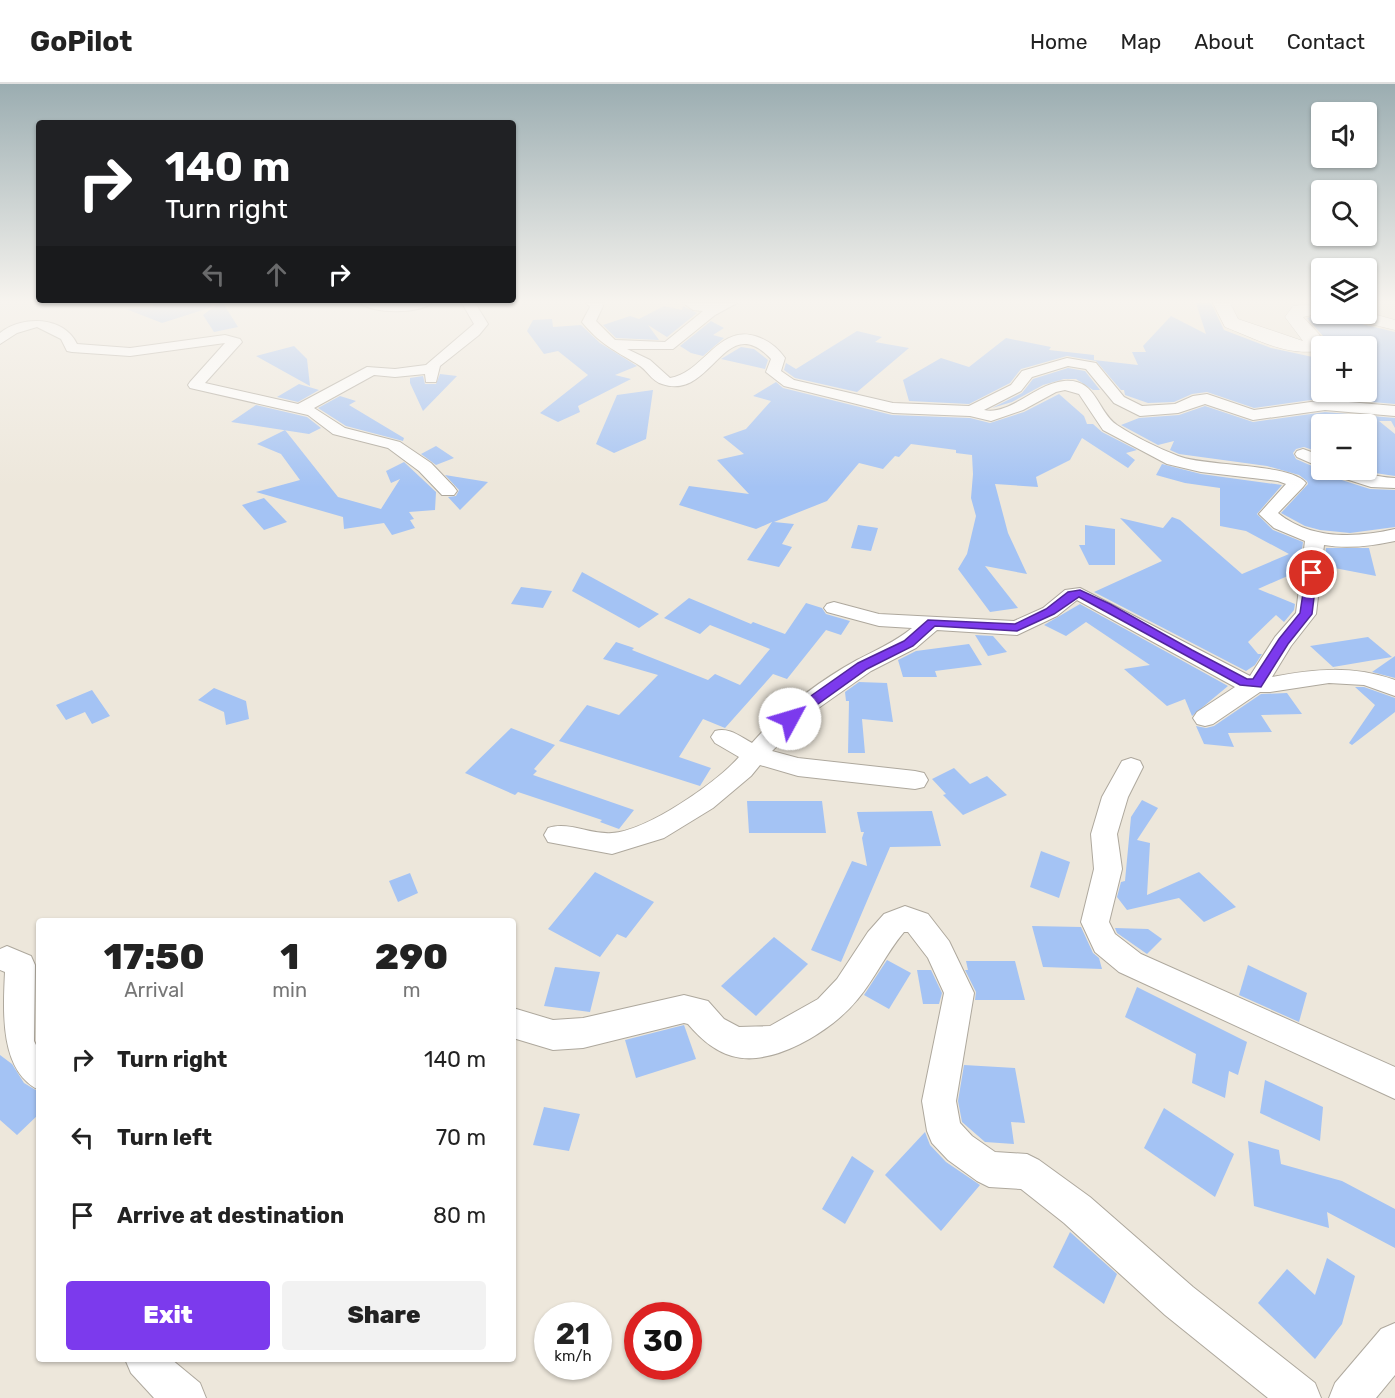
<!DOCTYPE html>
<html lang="en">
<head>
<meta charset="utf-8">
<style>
  :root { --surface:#fff; --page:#f2f2f2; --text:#222; --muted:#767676; --line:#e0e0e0; --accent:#7c3aed }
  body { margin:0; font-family:Rubik,sans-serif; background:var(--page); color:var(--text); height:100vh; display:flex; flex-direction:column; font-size:22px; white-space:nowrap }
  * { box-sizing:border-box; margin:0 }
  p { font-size:20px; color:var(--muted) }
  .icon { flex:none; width:33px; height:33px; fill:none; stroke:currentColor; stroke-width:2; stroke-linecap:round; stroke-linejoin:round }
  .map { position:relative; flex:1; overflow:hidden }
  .side { position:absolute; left:36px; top:834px; width:480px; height:444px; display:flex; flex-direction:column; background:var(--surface); border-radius:6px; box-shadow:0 2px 4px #0004 }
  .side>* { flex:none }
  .guide { position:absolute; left:36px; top:36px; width:480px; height:183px; border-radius:6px; box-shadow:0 2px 4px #0004; background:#202124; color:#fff; overflow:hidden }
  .fabs { position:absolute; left:1311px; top:18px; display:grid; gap:12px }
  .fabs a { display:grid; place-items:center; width:66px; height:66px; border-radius:6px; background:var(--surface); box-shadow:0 2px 4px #0004; font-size:30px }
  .speed { position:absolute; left:534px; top:1218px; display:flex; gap:12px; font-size:30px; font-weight:700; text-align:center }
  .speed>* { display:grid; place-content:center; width:78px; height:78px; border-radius:50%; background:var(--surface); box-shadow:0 2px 4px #0004; line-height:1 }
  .speed small { font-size:15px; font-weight:400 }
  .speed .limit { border:9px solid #d22; background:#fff; color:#111 }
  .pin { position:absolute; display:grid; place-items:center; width:51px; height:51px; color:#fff; margin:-26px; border:3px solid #fff; border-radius:50%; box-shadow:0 2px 6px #0007 }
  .me { position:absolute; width:66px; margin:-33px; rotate:51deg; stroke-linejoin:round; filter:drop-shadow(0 0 4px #0008) }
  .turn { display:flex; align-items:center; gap:21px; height:126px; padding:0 30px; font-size:27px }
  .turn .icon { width:78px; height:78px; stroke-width:2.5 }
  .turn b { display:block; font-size:42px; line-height:51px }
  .lanes { display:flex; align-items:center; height:57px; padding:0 30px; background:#0003; justify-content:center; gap:30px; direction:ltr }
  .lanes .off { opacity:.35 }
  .eta { display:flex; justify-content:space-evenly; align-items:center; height:102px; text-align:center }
  .eta b { font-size:36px; font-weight:800; line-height:42px }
  .button { display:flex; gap:12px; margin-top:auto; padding:12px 30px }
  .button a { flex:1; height:69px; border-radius:6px; background:var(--accent); color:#fff; font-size:24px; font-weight:800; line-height:69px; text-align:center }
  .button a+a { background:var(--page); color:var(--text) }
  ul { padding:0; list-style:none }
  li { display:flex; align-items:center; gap:18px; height:78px; padding:0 30px }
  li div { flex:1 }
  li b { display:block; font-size:22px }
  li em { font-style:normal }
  header { display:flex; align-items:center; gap:36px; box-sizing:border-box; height:84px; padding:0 30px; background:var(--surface); border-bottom:2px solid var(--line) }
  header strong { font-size:28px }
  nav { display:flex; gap:33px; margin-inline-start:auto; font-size:21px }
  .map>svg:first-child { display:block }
  .building { fill:#a4c3f4 }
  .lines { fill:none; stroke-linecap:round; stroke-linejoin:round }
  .street-casing { stroke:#aea89d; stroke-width:2 }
  .primary-casing { stroke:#aea89d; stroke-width:1 }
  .street { fill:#fff; fill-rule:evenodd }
  .primary { fill:#fff; fill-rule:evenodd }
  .route { fill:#7c3aed; stroke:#51269a; stroke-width:1.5 }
</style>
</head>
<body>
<header>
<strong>GoPilot</strong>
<nav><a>Home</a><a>Map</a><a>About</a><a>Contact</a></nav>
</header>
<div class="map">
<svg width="1395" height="1314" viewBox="0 0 1395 1314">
  <rect width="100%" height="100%" fill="#ede7db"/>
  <g class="building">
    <path d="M151,219H211L212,223L162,239L126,225L154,223Z"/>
    <path d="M219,219H223L238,243L214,248L203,231Z"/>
    <path d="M1196,219H1211L1224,246L1271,264L1322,275V308H1373L1366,297V262H1332L1307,234L1324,230H1341L1345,236L1395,248V320L1325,314L1254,324L1207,308L1192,310L1174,318L1148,319L1125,311L1124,306H1121L1096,277L1067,272L1021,285L1010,299L969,320L909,317L903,296L941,274L969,283L1006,254L1051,263L1049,266L1094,271V276L1138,281L1132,268H1146L1143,262L1171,232L1206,250Z"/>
    <path d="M664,222L682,226L683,222L697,229L667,253L648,241L659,256L616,254L603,241L630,232L639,235Z"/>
    <path d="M552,235L553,243L581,241L600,259L637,282L615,291L631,295L578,322L580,328L558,338L540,329L588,291L558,267L544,270L527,247L533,236Z"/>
    <path d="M711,237L724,244L713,251L724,254L703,272L691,269L680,262Z"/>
    <path d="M857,247L882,253L875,258L909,264L857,308L795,294L784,286L786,279L796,285Z"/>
    <path d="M294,262L307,275L310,302L256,272Z"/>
    <path d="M741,263L754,265L768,276L765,285L721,275Z"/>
    <path d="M1068,284L1085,287L1100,306H1093L1076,295H1064L1043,301L1012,318L992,324L1022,309L1033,295Z"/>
    <path d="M440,290L457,292L423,327L410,299V294L423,292L425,300H436Z"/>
    <path d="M776,298L783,304L892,331L970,334L990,339L1024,328L1059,310L1084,332L1087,340H1093L1102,348L1137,366L1126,369L1135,376L1128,384L1082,354L1070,376L1036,393L1038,403L995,400L1008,449L1027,490L985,482L1018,524L990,528L958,485L967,470L976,432L971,414L973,390L972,371L956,369V366L911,360L899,373L895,372L883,385L859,379L827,417L774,438L794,440L782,460L792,463L779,483L747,476L772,438L756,445L679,421L689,402L749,410L717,376L744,370L723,353L746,345L771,317L753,312Z"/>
    <path d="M299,300L319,306L298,318L277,313Z"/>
    <path d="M653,306L646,355L614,369L596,360L617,311Z"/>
    <path d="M340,312L356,317L349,321L404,354L403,357L346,342L318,324Z"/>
    <path d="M256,321L307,333L321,344L309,350L231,338Z"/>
    <path d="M1205,322L1253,338L1325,328L1395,334V344L1391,337H1379L1395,350V392L1355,386H1366V337L1322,340V369L1304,363L1296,365L1293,369L1296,375L1321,386H1326L1329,392L1370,405L1395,406V443L1350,449L1320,446L1305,442L1281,429L1308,400L1307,397L1299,391L1267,382L1179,370L1170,366L1174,357L1158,361L1121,341L1139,334L1179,331Z"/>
    <path d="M285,346L338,413L381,425L400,395L391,399L386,387L404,378L436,408L435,426L409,428L414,435L410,436L415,444L392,451L384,439L344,445L343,433L256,408L300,396L281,370L257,360Z"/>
    <path d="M436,362L454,374L436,381L421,370Z"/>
    <path d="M1162,380L1201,390L1282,401L1257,430L1273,446L1303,458L1299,487L1258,505L1295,520L1294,526L1284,538L1276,531L1248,558L1258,570H1262L1255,581L1246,587L1094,508L1162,477L1120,434L1163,444L1172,433L1180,436L1242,490L1289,470L1246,447L1220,442V404L1185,399L1156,391Z"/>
    <path d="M445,391L488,398L460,426L448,413L456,412L459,406Z"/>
    <path d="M264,414L287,438L264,446L242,421Z"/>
    <path d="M858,441L878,444L871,467L851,464Z"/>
    <path d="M1085,441L1115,445V481H1089L1079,461H1085Z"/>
    <path d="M1326,464H1369L1376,492L1324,482Z"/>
    <path d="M582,488L659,530L639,544L572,507Z"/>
    <path d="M521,503L552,507L543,524L511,520Z"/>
    <path d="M689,514L751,540L753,538L785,550L806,519L822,524L826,530L850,537L841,551L826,546L787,595L773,590L725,644L703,635L679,673L711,684L700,702L559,657L587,621L619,631L658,591L603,575L616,558L634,564L632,566L708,596L715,590L740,601L770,565L710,541L700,550L664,534Z"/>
    <path d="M1080,520L1228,602L1192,632L1185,615L1167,622L1124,585L1150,581L1086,538L1066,552L1044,541Z"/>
    <path d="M975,551L993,552L1007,568L988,572Z"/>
    <path d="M1368,553L1392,573L1333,583L1310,562Z"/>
    <path d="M969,560L982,581L935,587L937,593H903L898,576L916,567Z"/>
    <path d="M1395,572V594L1372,588Z"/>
    <path d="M859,598L887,599L893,638L862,635L865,669H848L849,617H846L845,608Z"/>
    <path d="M1355,603H1364L1395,614V628L1352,661L1349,659L1375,621Z"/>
    <path d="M214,604L246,617L249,635L226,641L224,628L198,616Z"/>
    <path d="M92,606L110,632L92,640L85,628L66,636L56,621Z"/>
    <path d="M1287,609L1302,630L1261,631L1272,648L1228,649L1234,663L1204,660L1196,642L1206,644L1214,642L1261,610Z"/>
    <path d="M511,644L555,661L534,685L537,687L533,691L634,726L619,745L600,738L602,736L518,708L515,711L465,689Z"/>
    <path d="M954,684L970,700L987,692L1007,711L963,731L943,711L946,710L932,695Z"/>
    <path d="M1142,716L1158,724L1137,756L1150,759L1147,811L1199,788L1236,823L1204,838L1179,814L1127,826L1117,813L1121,798L1125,797L1131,733Z"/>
    <path d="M747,717H822L826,749H749Z"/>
    <path d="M932,727L941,762L890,763L841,878L811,866L852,777L867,782L862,754L864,748H861L857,728Z"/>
    <path d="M1041,767L1070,778L1059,814L1030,803Z"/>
    <path d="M595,788L654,818L626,854L617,850L600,873L548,845Z"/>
    <path d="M410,789L418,809L398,818L389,797Z"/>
    <path d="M1032,842L1081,843L1093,869L1099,874L1102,885L1043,883Z"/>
    <path d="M1115,844L1148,845L1162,855L1147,870L1117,849Z"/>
    <path d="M774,853L808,880L756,932L721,902Z"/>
    <path d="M887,876L911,889L889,925L864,911Z"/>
    <path d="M966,877H1015L1025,916H975L976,908L965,886H968Z"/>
    <path d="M1248,881L1307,909L1299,938L1239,911Z"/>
    <path d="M555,883L600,888L590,928L544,922Z"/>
    <path d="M917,886H931L942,909L939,920H923Z"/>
    <path d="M1137,903L1247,958L1238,991L1229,987L1225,1014L1192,999L1196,970L1125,933Z"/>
    <path d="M684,941L696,975L636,994L625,956Z"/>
    <path d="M0,971L12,980L24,999L39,1008V1030L17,1051L0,1036Z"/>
    <path d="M964,981L1015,984L1025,1039L1011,1038L1014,1060L985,1058L962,1038L958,1017Z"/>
    <path d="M1265,996L1323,1023L1320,1057L1260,1029Z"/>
    <path d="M544,1023L580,1030L569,1067L533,1061Z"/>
    <path d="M1164,1024L1234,1070L1215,1113L1144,1064Z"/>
    <path d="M925,1048L930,1061L946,1078L980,1101L941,1147L885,1091Z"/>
    <path d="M1248,1057L1279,1066L1281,1080L1342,1097L1395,1125V1164L1327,1128L1329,1144L1254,1122Z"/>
    <path d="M852,1072L874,1087L845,1140L822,1125Z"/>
    <path d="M1070,1148L1117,1190L1104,1220L1053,1183Z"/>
    <path d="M1327,1174L1355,1192L1342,1240L1315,1275L1258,1219L1287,1185L1315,1211Z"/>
  </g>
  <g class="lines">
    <defs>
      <g id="street">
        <path d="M360,219H432C418,230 374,230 360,219Z"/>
        <path d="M462,219H475L488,240L479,251L440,282L436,298H426L425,290L395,293L374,291L314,324L345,344L400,358L431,379L454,403L457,407L454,411H442L419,387L388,364L333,350L308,331L190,304L188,301L190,298L225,259L130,272L72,268L67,267L61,255L37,243L17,249L0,260V249C22,231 64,232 77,260L130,264L225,251L240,255L242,258L205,299L298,320L367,283L395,285L426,281L474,240Z"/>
        <path d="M586,219H602L603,222L596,237L615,256L665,258L703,227L693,226L683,219H737L715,231L673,265H627L650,276L670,294C703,289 718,241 755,252C768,256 777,263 785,274L781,287L794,296L893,319L969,322L1011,301L1022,287L1067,274L1096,279L1124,313L1142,322L1175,320L1193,312L1207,310L1254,326L1325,316L1395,322V332L1325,326L1253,336L1205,320L1178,329L1140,332L1114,319L1086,285L1068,282L1032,293L1021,307L984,326C1009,332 1037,299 1064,297C1097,294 1097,328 1117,341C1135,353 1158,364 1178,372C1206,383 1291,379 1306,399L1303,403L1278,429C1311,456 1356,454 1395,445V457C1372,462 1348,465 1324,461L1316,530L1291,562L1272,593C1316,585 1351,581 1395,596V612L1364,601L1329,599L1270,608H1260L1213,640L1205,642L1197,640L1193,634L1197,628L1235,603L1077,516L1057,532L1017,551L937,546L916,564L871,587L810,630L772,667L798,674L915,687L924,689L928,696L924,703L915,705L798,692L760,681L751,692L713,724L664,754L612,770L548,758L544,751L548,744C569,737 590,751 612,749C647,747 716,699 739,673L715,659L711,653L715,647C729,643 739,652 752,659C781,626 819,597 857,576C876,566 895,558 912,544L879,542L827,528L824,524L827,520L834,518L879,530L1014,537L1043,524L1065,506L1080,504L1250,592L1275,553L1296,529L1305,457L1274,444L1259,430L1286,400L1278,397L1201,388L1167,380L1103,346L1079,310L1065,306L1056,308L1023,326L991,337L970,332L893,329L784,302L766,288L771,275C724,225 712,318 662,300C651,297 647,285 637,280C614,266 600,260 582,238L590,223Z"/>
        <path d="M1303,365L1322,372V384L1297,373L1295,370L1297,367Z"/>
        <path d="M1328,386C1350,384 1372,393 1395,394V404L1371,403L1330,390Z"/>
        <path d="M1131,674L1140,677L1143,683L1128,713L1117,750L1122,785L1109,838L1115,850L1141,870L1395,983V1015L1119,888L1095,868L1081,838L1094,785L1091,750L1102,713L1122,677Z"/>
        <path d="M905,822L928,830L949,857L974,909L956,1017L960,1039L972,1052L995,1068L1027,1070L1039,1076L1090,1113L1193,1203L1315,1299L1321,1314H1268L1165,1231L1064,1139L1021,1105L989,1103L977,1097L948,1076L932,1059L927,1047L922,1017L944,909L928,874L908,848H904C886,869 875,895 857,916C833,946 772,984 732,972C714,967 700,954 688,940L684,939L583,964L553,966L513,954V924L553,936L583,934L684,911L708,917L724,935L739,943L770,942L818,915L837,895L868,848L884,830Z"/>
        <path d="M7,862L31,872L35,881L34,957L39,967V1006C0,987 3,930 5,888L0,886V865Z"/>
        <path d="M1395,1239V1291L1376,1314H1329L1335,1299L1381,1245Z"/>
        <path d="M125,1275H171L200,1299L206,1314H154L131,1289Z"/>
      </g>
      <g id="primary">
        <path d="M1213,219H1230L1238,235L1303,257L1285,233L1293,222L1322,219V229L1303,233L1319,250L1325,262H1322V266C1289,274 1254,254 1225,243Z"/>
        <path d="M1366,228L1395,236V246L1346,234L1343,230Z"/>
      </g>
    </defs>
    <use href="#street" class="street-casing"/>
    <use href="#primary" class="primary-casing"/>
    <use href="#street" class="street"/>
    <use href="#primary" class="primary"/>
  </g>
  <linearGradient id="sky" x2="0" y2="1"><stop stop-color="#9badb1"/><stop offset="0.54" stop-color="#f7f4ef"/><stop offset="1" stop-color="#f7f4ef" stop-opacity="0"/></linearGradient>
  <rect width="1395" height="403" fill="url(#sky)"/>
  <path class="route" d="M1312,486L1317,489L1312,530L1288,560L1261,603L1240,601L1079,513L1054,530L1017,547L935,542L913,562L867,585L790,640L784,635L798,621L858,579L904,557L928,536L1015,540L1046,525L1068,508L1080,506L1110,520L1192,566L1247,595H1253L1279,555L1300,529L1306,489Z"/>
</svg>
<div class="fabs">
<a><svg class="icon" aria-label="sound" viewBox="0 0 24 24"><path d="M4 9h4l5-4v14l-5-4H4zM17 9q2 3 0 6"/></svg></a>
<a><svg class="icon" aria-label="search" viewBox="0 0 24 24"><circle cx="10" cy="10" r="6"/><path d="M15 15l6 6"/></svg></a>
<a><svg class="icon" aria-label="layers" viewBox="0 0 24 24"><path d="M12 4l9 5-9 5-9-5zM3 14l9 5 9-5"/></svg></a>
<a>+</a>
<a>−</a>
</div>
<div class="speed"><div>21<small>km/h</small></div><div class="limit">30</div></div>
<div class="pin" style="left:1312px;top:489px;background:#d93025"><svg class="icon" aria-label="arrive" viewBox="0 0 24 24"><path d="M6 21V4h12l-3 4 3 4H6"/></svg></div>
<svg class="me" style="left:790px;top:635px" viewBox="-20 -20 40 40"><circle r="19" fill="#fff"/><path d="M0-13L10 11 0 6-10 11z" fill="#7c3aed"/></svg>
<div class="guide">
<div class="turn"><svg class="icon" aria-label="right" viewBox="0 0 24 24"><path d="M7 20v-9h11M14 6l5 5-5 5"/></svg><div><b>140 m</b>Turn right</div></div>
<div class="lanes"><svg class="icon off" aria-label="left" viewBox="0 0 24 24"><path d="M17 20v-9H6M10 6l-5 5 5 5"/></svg><svg class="icon off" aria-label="ahead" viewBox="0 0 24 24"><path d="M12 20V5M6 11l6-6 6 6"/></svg><svg class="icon" aria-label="right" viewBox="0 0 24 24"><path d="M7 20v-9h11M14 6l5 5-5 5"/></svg></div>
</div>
<section class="side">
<div class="eta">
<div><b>17:50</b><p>Arrival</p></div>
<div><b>1</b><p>min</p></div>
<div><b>290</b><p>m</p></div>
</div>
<ul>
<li><svg class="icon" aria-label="right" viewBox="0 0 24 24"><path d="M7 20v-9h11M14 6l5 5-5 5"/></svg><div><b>Turn right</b></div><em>140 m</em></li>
<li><svg class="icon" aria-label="left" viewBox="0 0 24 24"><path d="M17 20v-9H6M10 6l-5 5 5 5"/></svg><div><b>Turn left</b></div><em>70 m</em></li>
<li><svg class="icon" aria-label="arrive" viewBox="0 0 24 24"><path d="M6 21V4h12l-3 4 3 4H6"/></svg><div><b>Arrive at destination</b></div><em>80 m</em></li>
</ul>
<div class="button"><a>Exit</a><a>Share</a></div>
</section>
</div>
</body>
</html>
